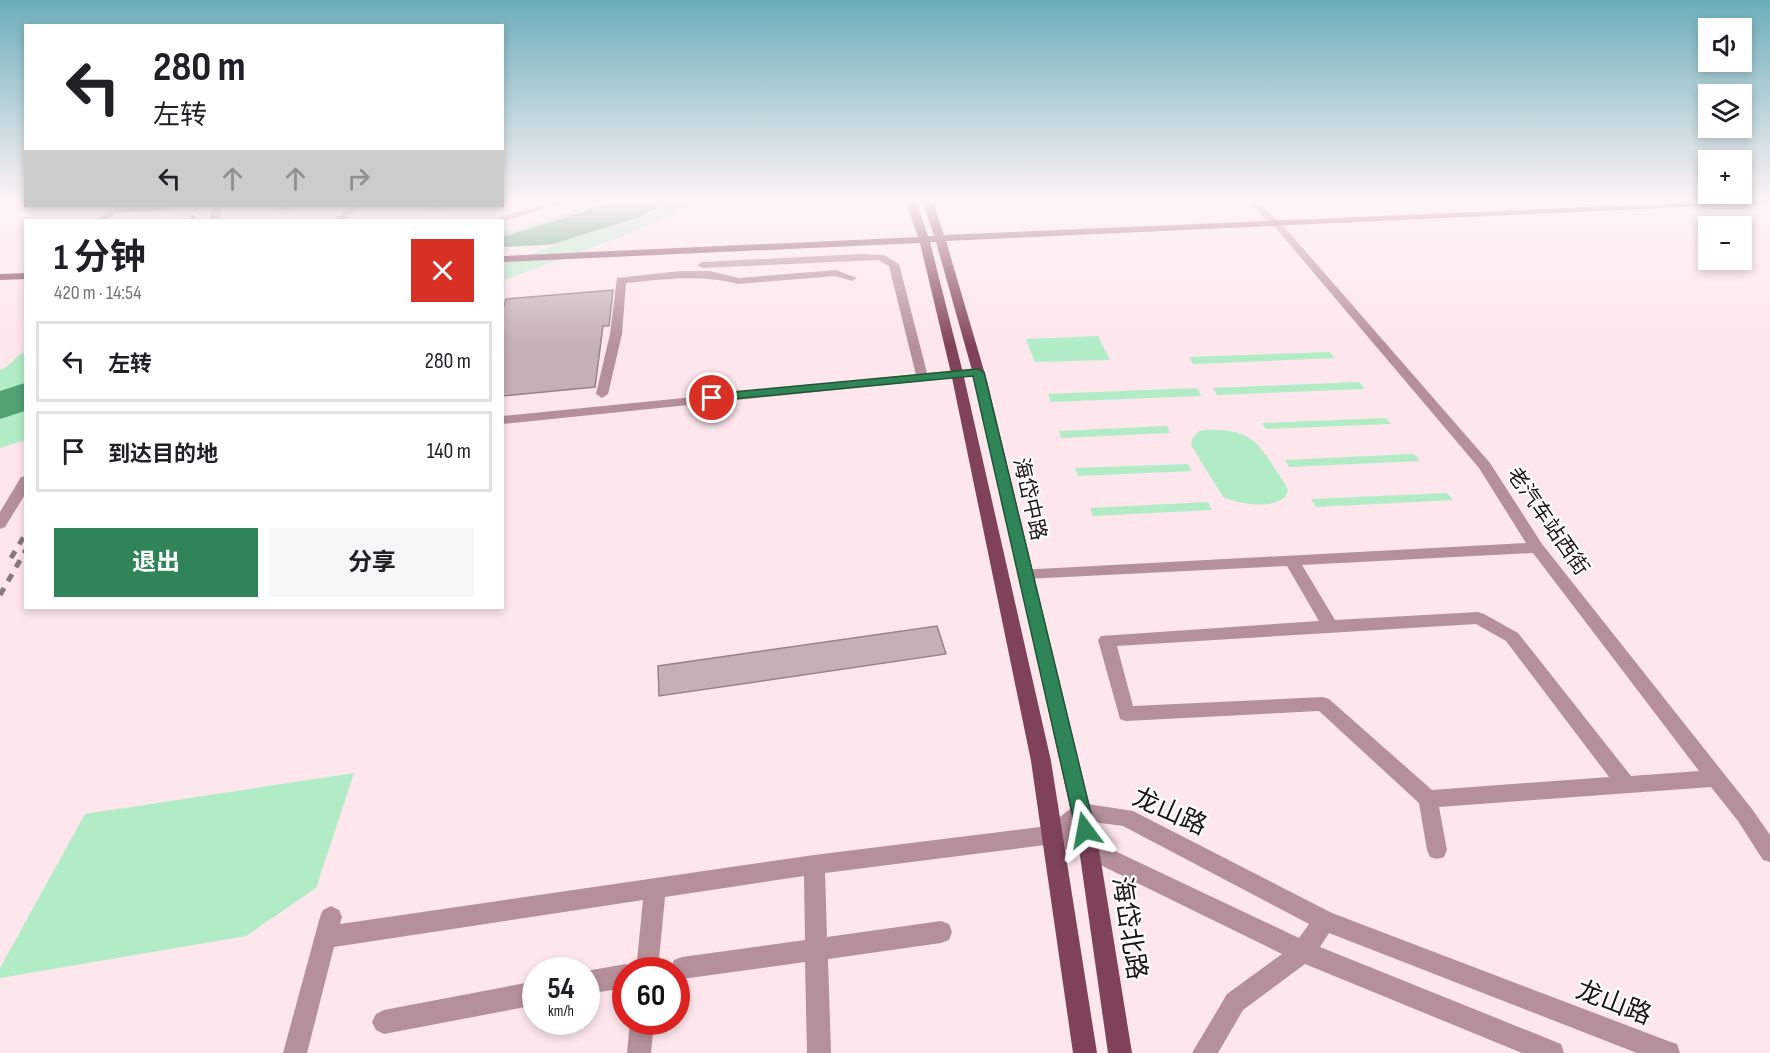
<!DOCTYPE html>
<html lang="zh">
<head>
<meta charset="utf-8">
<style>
  :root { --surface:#fff; --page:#f6f6f6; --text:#202124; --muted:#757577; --line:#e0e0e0; --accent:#2f8558 }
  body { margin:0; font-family:"Sofia Sans Condensed","Noto Sans SC",sans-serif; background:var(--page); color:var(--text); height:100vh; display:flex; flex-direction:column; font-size:22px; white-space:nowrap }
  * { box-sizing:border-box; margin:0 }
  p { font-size:20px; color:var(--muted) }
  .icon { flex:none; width:33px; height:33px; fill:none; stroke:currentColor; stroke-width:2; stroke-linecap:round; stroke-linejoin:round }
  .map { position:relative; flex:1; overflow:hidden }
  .side { position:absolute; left:24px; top:219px; width:480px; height:390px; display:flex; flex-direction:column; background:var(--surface); border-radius:0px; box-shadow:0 3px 9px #0003 }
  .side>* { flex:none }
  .top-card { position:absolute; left:24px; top:24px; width:480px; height:183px; border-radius:0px; box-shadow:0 3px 9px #0003; background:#fff; color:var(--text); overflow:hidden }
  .tools { position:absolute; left:1698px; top:18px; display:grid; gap:12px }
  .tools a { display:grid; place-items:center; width:54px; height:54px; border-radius:0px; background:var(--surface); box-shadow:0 3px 9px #0003; font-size:30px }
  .speed { position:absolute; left:522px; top:957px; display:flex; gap:12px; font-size:30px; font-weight:700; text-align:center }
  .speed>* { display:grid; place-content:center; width:78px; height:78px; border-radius:50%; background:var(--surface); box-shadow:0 3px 9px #0003; line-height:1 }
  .speed small { font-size:15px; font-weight:400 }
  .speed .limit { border:9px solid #d22; background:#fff; color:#111 }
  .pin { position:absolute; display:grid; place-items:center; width:51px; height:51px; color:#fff; margin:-26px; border:3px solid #fff; border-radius:50%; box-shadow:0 2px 6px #0007 }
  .me { position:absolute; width:66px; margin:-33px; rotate:347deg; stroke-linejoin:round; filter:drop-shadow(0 0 4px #0008) }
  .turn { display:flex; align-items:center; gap:21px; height:126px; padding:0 30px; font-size:27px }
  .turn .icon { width:78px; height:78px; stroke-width:2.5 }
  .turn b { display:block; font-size:42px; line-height:51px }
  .lanes { display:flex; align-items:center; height:57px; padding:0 30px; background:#0003; justify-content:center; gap:30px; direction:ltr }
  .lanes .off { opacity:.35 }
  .round { display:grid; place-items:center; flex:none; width:63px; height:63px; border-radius:0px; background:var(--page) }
  .overview { display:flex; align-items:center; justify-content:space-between; height:102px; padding:0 30px }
  h1 { font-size:36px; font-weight:700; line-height:45px }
  .primary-button { display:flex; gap:12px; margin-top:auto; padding:12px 30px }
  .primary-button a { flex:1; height:69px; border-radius:0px; background:var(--accent); color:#fff; font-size:24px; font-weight:700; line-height:69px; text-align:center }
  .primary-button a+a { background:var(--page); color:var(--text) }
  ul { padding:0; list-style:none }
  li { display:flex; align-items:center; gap:18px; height:81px; margin:0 12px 9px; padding:0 18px; border:3px solid var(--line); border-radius:0px }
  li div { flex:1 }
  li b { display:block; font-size:22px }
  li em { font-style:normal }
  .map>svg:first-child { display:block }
  .green { fill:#b1ecc7 }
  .water { fill:#52a274 }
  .pier { fill:#fde6ec }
  .building { fill:#c5b0b6; stroke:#988389; stroke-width:1.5 }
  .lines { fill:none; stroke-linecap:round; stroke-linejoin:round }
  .minor { fill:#b5909b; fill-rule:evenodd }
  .major { fill:#804258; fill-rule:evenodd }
  .rail-far1 { stroke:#88797d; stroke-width:3; stroke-dasharray:5 5; stroke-linecap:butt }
  .rail { stroke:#88797d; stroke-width:5; stroke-dasharray:8 8; stroke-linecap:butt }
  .route { fill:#2f8558; stroke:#1f5639; stroke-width:1.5 }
  .labels { text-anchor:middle; stroke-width:4.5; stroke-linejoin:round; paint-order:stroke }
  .street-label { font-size:21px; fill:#1d1618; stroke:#fff }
  .near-street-label { font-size:26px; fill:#1d1618; stroke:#fff }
</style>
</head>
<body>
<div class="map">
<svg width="1770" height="1053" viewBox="0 0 1770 1053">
  <rect width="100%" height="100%" fill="#fde6ec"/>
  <g class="green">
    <path d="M605,199H707L621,237L503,280L502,231H513Z"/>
    <path d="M1098,336L1110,360L1035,362L1026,339Z"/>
    <path d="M25,352V440L0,448V370C11,367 15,355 25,352Z"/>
    <path d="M1329,352L1335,358L1193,364L1189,357Z"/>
    <path d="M1359,382L1365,389L1217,395L1213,388Z"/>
    <path d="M1197,388L1201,396L1051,402L1048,394Z"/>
    <path d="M1386,418L1391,424L1266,429L1262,423Z"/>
    <path d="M1167,426L1170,433L1061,438L1059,431Z"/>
    <path d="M1205,430C1256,428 1259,446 1285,484L1288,491L1285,497C1269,510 1241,504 1223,497L1191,445L1192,439L1199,431Z"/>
    <path d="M1414,454L1420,461L1289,467L1285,460Z"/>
    <path d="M1188,464L1192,471L1078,476L1075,468Z"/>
    <path d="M1447,493L1453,500L1316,507L1311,499Z"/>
    <path d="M1208,502L1212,510L1093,516L1090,508Z"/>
    <path d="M354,773L316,888L246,936L0,978V968L85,814Z"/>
  </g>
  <g class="water">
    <path d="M614,199H674L639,217L503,260V237L608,204Z"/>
    <path d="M25,383V411L0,419V391Z"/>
  </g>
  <path class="pier" d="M561,244L503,263V247Z"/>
  <g class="building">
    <path d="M613,290L609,326H603L595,387L502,396V312L506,299Z"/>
    <path d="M937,626L946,654L659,696L658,666Z"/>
  </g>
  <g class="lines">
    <g class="minor">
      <path d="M559,199H574L502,222L493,220Z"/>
      <path d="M1243,199H1254L1280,222L1490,463L1542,544L1752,809L1770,835V862L1763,860L1738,821L1711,787L1439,807L1447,850L1444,857L1437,859L1430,857L1427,850L1419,803L1319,711L1126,721L1120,719L1098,640L1101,636L1319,621L1287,566L1025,579L1019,578L1017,574L1019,570L1526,543L1479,468L1274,226ZM1533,553L1699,771L1631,776L1518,633L1484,614L1478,612L1335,620L1302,565ZM1476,624L1506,641L1609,777L1432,790L1329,699L1323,697L1133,706L1117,646Z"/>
      <path d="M114,206H172L173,207L168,210L116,213L106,220H97Z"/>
      <path d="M214,206H223L218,220H209Z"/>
      <path d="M273,206H295C290,210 278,210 273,206Z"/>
      <path d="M352,206H362L343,220H334Z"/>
      <path d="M430,206H449L433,211L428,208Z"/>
      <path d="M860,254L884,255L899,264L927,373L978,368L984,372L982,375L502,424V416L916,375L889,266L878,260L702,268L697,265L702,262Z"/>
      <path d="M836,270L857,278L852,281L835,276L738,284C700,274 665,279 626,283L622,334L608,394L602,398L596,394L610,334L617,278L680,271H710L739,278Z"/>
      <path d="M26,476V493L5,527L0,529V512L21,477Z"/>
      <path d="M1081,803L1133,811L1332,913L1668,1041L1677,1044L1680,1053H1637L1329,933L1320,947L1561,1044L1564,1053H1522L1305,964L1243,1010L1218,1053H1192L1227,994L1282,954L1082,856L1053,844L825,873L827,937L941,921L949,924L952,932L949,940L941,943L828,959L831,1053H807L805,962L682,979L676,977V970H672L671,968L674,960L682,957L805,940L804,876L665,897L658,970H636L643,900L334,947L307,1053H283L320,917L323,910L331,906L339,910L342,917L340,924L814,855L1048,826L1074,806ZM1085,821L1123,826L1309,924L1299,938L1096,842L1071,833Z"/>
      <path d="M626,964L635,970H626V988L586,994V971Z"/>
      <path d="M536,981V1005L384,1034L376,1030L372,1022L376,1014L384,1010Z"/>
      <path d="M630,1022H654L651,1053H627Z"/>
    </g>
    <g class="major">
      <path d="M905,199H915L928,236H934L922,199H932L944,235L1770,199V203L946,241L987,381L1091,812L1099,849L1132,1053H1108L1079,849L1071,812L975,381L936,242H930L963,373L1051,761L1097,1053H1073L1031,761L951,373L920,243L502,262V256L918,237Z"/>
      <path d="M26,273V279L0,280V274Z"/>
    </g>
    <path class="rail-far1" d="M192,220L196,206"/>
    <g class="rail">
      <path d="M11,558L26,533"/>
      <path d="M0,595L26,550"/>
    </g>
  </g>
  <linearGradient id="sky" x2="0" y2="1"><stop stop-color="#6cadba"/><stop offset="0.58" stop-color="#fef4f6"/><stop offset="1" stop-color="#fef4f6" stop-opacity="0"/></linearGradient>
  <rect width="1770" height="346" fill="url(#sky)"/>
  <path class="route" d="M978,369L984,372L1095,830L1092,836L1085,839L1079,836L1076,830L973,376L712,401L706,398L712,394Z"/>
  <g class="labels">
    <g class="street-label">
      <text transform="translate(1030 499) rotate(77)" y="7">海岱中路</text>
      <text transform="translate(1548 521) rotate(55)" y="7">老汽车站西街</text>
    </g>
    <g class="near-street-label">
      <text transform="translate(1170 811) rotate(24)" y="9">龙山路</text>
      <text transform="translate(1130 928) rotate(81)" y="9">海岱北路</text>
      <text transform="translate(1614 1002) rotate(21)" y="9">龙山路</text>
    </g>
  </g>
</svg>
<div class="tools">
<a><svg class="icon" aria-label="sound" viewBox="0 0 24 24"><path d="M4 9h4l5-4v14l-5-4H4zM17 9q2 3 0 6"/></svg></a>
<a><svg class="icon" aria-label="layers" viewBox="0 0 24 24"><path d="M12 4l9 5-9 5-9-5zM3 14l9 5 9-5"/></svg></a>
<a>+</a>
<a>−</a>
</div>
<div class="speed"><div>54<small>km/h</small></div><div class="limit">60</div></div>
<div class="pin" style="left:712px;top:398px;background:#d93025"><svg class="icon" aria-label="arrive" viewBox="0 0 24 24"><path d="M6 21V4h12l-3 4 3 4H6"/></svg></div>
<svg class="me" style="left:1085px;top:830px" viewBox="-20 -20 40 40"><path d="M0-17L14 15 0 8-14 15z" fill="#2f8558" stroke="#fff" stroke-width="4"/></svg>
<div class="top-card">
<div class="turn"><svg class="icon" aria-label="left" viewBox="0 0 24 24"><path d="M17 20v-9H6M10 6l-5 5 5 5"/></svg><div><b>280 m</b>左转</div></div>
<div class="lanes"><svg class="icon" aria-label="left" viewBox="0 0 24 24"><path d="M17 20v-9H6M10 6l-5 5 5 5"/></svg><svg class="icon off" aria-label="ahead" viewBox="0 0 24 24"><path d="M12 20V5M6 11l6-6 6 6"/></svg><svg class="icon off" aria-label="ahead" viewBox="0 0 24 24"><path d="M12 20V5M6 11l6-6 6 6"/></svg><svg class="icon off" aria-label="right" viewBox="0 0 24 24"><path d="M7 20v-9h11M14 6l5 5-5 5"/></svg></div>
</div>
<section class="side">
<div class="overview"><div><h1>1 分钟</h1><p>420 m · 14:54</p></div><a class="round" style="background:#d93025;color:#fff"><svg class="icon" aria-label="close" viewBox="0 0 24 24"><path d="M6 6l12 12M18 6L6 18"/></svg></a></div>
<ul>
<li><svg class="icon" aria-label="left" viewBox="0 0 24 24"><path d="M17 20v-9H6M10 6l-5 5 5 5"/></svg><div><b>左转</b></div><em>280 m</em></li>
<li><svg class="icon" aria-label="arrive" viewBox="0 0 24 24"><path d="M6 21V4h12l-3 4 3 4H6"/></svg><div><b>到达目的地</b></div><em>140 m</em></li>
</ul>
<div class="primary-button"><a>退出</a><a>分享</a></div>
</section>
</div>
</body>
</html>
